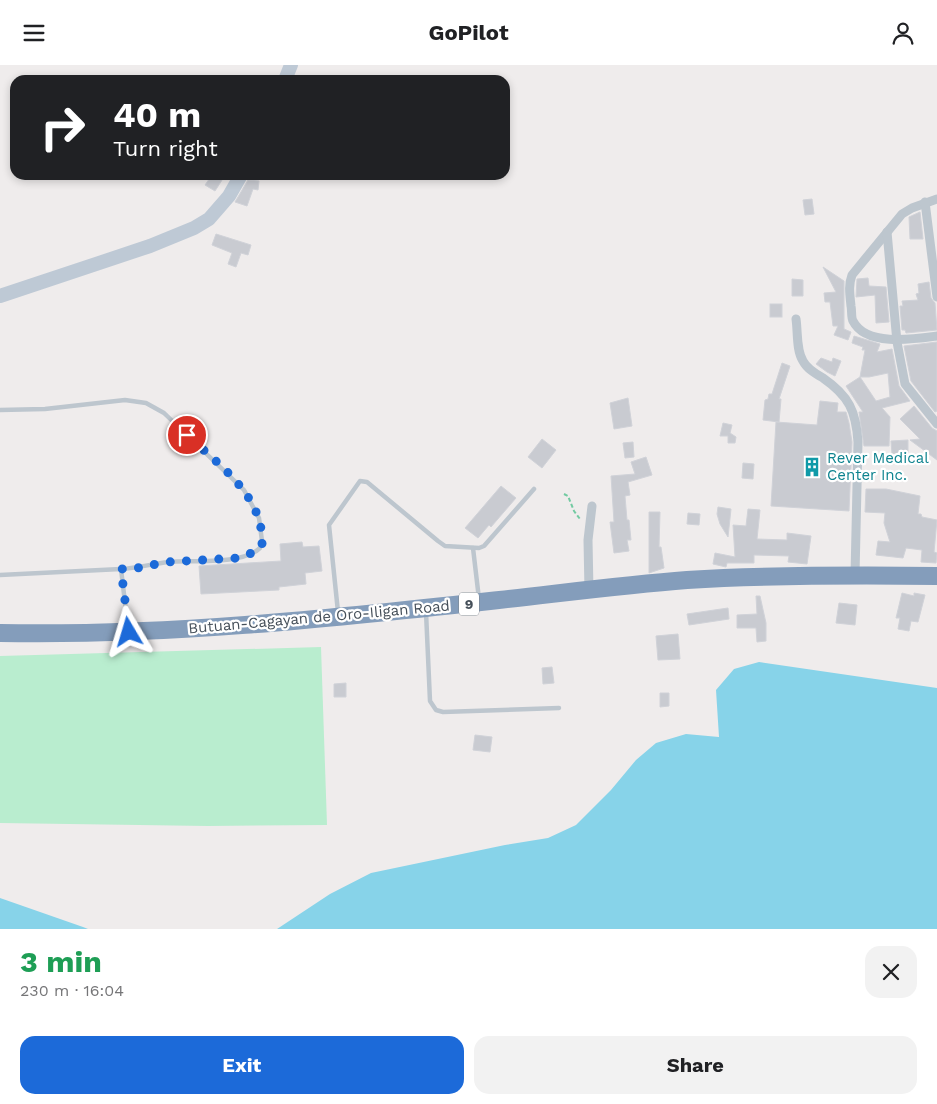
<!DOCTYPE html>
<html lang="en">
<head>
<meta charset="utf-8">
<style>
  :root { --surface:#fff; --page:#f2f2f2; --text:#202124; --muted:#757577; --accent:#1c6ad9 }
  body { margin:0; font-family:"Work Sans",sans-serif; background:var(--page); color:var(--text); height:100vh; display:flex; flex-direction:column; font-size:19px; white-space:nowrap }
  * { box-sizing:border-box; margin:0 }
  p { font-size:16px; color:var(--muted) }
  .icon { flex:none; width:28px; height:28px; fill:none; stroke:currentColor; stroke-width:2; stroke-linecap:round; stroke-linejoin:round }
  .map { position:relative; height:864px; overflow:hidden }
  .sheet { display:flex; flex-direction:column; background:var(--surface); flex:1 }
  .sheet>* { flex:none }
  .top-card { position:absolute; left:10px; top:10px; width:500px; height:105px; border-radius:15px; box-shadow:0 2px 8px #0003; background:#202124; color:#fff; overflow:hidden }
  .pin { position:absolute; display:grid; place-items:center; width:42px; height:42px; color:#fff; margin:-21px; border:2px solid #fff; border-radius:50%; box-shadow:0 1px 5px #0007 }
  .me { position:absolute; width:55px; margin:-28px; rotate:353deg; stroke-linejoin:round; filter:drop-shadow(0 0 4px #0008) }
  .turn { display:flex; align-items:center; gap:18px; height:105px; padding:0 20px; font-size:22px }
  .turn .icon { width:65px; height:65px; stroke-width:2.5 }
  .turn b { display:block; font-size:35px; line-height:42px }
  .round { display:grid; place-items:center; flex:none; width:52px; height:52px; border-radius:15px; background:var(--page) }
  .overview { display:flex; align-items:center; justify-content:space-between; height:85px; padding:0 20px }
  h1 { font-size:30px; font-weight:700; line-height:38px; color:#1e9e55 }
  .action { display:flex; gap:10px; margin-top:auto; padding:10px 20px }
  .action a { flex:1; height:58px; border-radius:15px; background:var(--accent); color:#fff; font-size:20px; font-weight:700; line-height:58px; text-align:center }
  .action a+a { background:var(--page); color:var(--text) }
  header { display:flex; justify-content:space-between; align-items:center; height:65px; padding:0 20px; background:var(--surface); font-size:22px; font-weight:700 }
  .map>svg:first-child { display:block }
  .green { fill:#b9edcf }
  .water { fill:#87d3e9 }
  .building { fill:#c9cbd1; stroke:#d0d2d8; fill-rule:evenodd }
  .lines { fill:none; stroke-linecap:round; stroke-linejoin:round }
  .path { stroke:#72caa1; stroke-width:2; stroke-dasharray:4 2.5; stroke-linecap:butt }
  .lane { stroke:#bdc6ce; stroke-width:4.5 }
  .street { stroke:#bdc6ce; stroke-width:9 }
  .secondary { stroke:#bec9d5; stroke-width:14 }
  .highway { stroke:#849dbb; stroke-width:18 }
  .route { stroke:#1c6ad9; stroke-width:9; stroke-dasharray:0 16.2 }
  .labels { text-anchor:middle; stroke-width:4.5; stroke-linejoin:round; paint-order:stroke }
  .shield { fill:#fff; stroke:#7d848b; stroke-width:1 }
  .shield-label { font-size:14px; font-weight:bold; fill:#454f59 }
  .culture-label { font-size:15px; fill:#0d838f; stroke:#fff; text-anchor:start }
  .street-label { font-size:15px; fill:#454f59; stroke:#fff }
</style>
</head>
<body>
<header><svg class="icon" aria-label="menu" viewBox="0 0 24 24"><path d="M4 6h16M4 12h16M4 18h16"/></svg>GoPilot<svg class="icon" aria-label="person" viewBox="0 0 24 24"><circle cx="12" cy="8" r="4"/><path d="M4 21q1-7 8-7t8 7"/></svg></header>
<div class="map">
<svg width="937" height="864" viewBox="0 0 937 864">
  <rect width="100%" height="100%" fill="#efecec"/>
  <path class="green" d="M321,582L327,760L208,761L0,758V591Z"/>
  <g class="water">
    <path d="M759,597L937,623V864H277L330,829L371,808L505,780L548,773L576,760L611,725L636,695L656,678L686,669L719,672L716,625L734,604Z"/>
    <path d="M0,833L83,862L88,864H0Z"/>
  </g>
  <g class="building">
    <path d="M212,110L222,115L215,126L205,120Z"/>
    <path d="M248,115L259,116L258,125L253,124L247,141L235,137Z"/>
    <path d="M812,134L814,149L805,150L803,135Z"/>
    <path d="M920,147L923,174H910L909,152Z"/>
    <path d="M216,169L251,180L248,190L241,188L236,202L228,199L232,188L212,180Z"/>
    <path d="M823,202L844,216V264L851,267L848,275L834,270L838,261H833L830,237H825L824,228L836,227Z"/>
    <path d="M868,213L869,221L886,222L889,257L876,258L875,230L856,232L857,214Z"/>
    <path d="M792,214L803,215V231H792Z"/>
    <path d="M929,217L931,233L935,238L937,265L906,268L905,265H902L900,241H903L902,236L918,235L916,229L919,228L918,219Z"/>
    <rect x="770" y="239" width="12" height="13"/>
    <path d="M854,271L880,279L877,287L892,284L899,321L910,336L882,343L890,352L889,381H864L859,347H863L846,321L860,312L865,285H862L863,282L852,278ZM888,308L890,332L876,336L860,312H869Z"/>
    <path d="M937,277V346L935,347L911,316L904,281Z"/>
    <path d="M821,293L832,297L833,293L841,296L835,311L827,307L816,299Z"/>
    <path d="M782,298L790,301L779,334H781L779,357L763,355L765,335L768,334L769,329H772Z"/>
    <path d="M628,333L632,361L614,364L610,338Z"/>
    <path d="M820,336L838,338L837,347H846L849,358L852,377L849,446L771,441L776,357L817,360Z"/>
    <path d="M914,341L932,363L937,366V395L910,375L920,374L900,354Z"/>
    <path d="M723,358L732,360L730,368L736,372L735,378H728V371H720Z"/>
    <path d="M542,374L556,385L542,403L528,392Z"/>
    <path d="M908,375V388L892,389L891,376Z"/>
    <path d="M633,377L634,392L625,393L623,378Z"/>
    <path d="M646,392L652,410L628,417L630,430L625,431L627,455H629L631,475H627L629,486L614,488L610,457H614L611,411L635,409L631,397Z"/>
    <path d="M743,398L754,399L753,414L742,413Z"/>
    <path d="M501,421L516,433L491,462L489,460L478,473L465,463Z"/>
    <path d="M866,424H886L920,431L918,449H921L922,452L937,455L934,487L937,488L936,498L921,497L922,485L906,483L903,493L876,490L878,476L890,477L884,458L885,448L865,447Z"/>
    <path d="M718,442L731,444L728,472L720,459L717,449Z"/>
    <path d="M748,444L760,445L757,474L787,475V468L811,471L807,499L788,497L789,491L754,490V498H727L726,502L713,499L715,488L735,492L733,460L746,461Z"/>
    <path d="M649,447H660L659,482H661L664,503L649,508Z"/>
    <path d="M688,448L700,449L699,460L687,459Z"/>
    <path d="M302,477L303,482L319,481L322,506L305,508L306,519L279,522V525L201,529L199,501L281,496L280,479Z"/>
    <path d="M902,528L914,531V528L925,530L918,557L911,556L909,566L898,564L900,553H896Z"/>
    <path d="M756,531H760L766,558V576L757,577L756,563H737V550L757,549Z"/>
    <path d="M839,538L857,540L855,560L836,558Z"/>
    <path d="M728,543L729,554L689,560L687,549Z"/>
    <path d="M678,569L680,594L658,595L656,571Z"/>
    <path d="M552,602L554,618L543,619L542,603Z"/>
    <path d="M346,618V632H334V619Z"/>
    <path d="M660,628H669V641L660,642Z"/>
    <path d="M475,670L492,672L490,687L473,685Z"/>
  </g>
  <g class="lines">
    <path class="path" d="M564,429L568,431L574,446L580,454"/>
    <g class="lane">
      <path d="M0,345L45,344L125,335L146,338L164,348L244,425L259,453L262,476L260,483C242,500 192,495 168,497C152,499 137,503 121,504"/>
      <path d="M473,483L479,534"/>
      <path d="M0,510L121,504L128,563"/>
      <path d="M338,547L329,460L360,416L367,417L438,476L445,481L479,483L484,481L534,424"/>
      <path d="M426,547L430,636L436,645L443,647L559,643"/>
    </g>
    <g class="street">
      <path d="M937,134L912,143L902,149L852,210C848,221 850,230 851,241C852,245 851,253 853,256C866,282 915,274 937,271"/>
      <path d="M925,137L937,232"/>
      <path d="M887,167L897,277L905,319L937,359"/>
      <path d="M796,254C798,267 796,285 803,296C807,304 816,309 823,313C849,331 856,346 858,377L855,510"/>
      <path d="M589,526L588,475L592,441"/>
    </g>
    <g class="secondary">
      <path d="M285,15L291,0"/>
      <path d="M0,231L150,181L194,163L209,154L229,131L241,110"/>
    </g>
    <path class="highway" d="M0,568C164,571 327,554 490,536C555,529 621,520 687,515C770,510 854,510 937,511"/>
  </g>
  <g class="lines">
    <path class="route" d="M129,567L121,504L137,503L167,497L238,493L257,486L262,479C264,431 219,400 187,370"/>
  </g>
  <defs>
    <symbol id="building-bare" viewBox="-9 -9 18 18"><path d="M-4-6H4V6H1V3H-1V6H-4ZM-2.5-4.3h1.7v1.8h-1.7ZM.8-4.3h1.7v1.8H.8ZM-2.5-1h1.7V.8h-1.7ZM.8-1h1.7V.8H.8Z" fill="#0f9aa8" stroke="#fff" stroke-width="2.5" paint-order="stroke"/></symbol>
  </defs>
  <g fill-rule="evenodd">
    <use href="#building-bare" x="798" y="388" width="28" height="28"/>
  </g>
  <g class="labels">
    <rect class="shield" x="459" y="527.5" width="20" height="23" rx="4"/>
    <g class="shield-label">
      <text x="469" y="544">9</text>
    </g>
    <g class="culture-label">
      <text x="827" y="398">Rever Medical<tspan x="827" dy="17">Center Inc.</tspan></text>
    </g>
    <g class="street-label">
      <text transform="translate(319 552) rotate(-5)" y="5">Butuan-Cagayan de Oro-Iligan Road</text>
    </g>
  </g>
</svg>
<div class="pin" style="left:187px;top:370px;background:#d93025"><svg class="icon" aria-label="arrive" viewBox="0 0 24 24"><path d="M6 21V4h12l-3 4 3 4H6"/></svg></div>
<svg class="me" style="left:129px;top:567px" viewBox="-20 -20 40 40"><path d="M0-17L14 15 0 8-14 15z" fill="#1c6ad9" stroke="#fff" stroke-width="4"/></svg>
<div class="top-card">
<div class="turn"><svg class="icon" aria-label="right" viewBox="0 0 24 24"><path d="M7 20v-9h11M14 6l5 5-5 5"/></svg><div><b>40 m</b>Turn right</div></div>
</div>
</div>
<section class="sheet">
<div class="overview"><div><h1>3 min</h1><p>230 m · 16:04</p></div><a class="round"><svg class="icon" aria-label="close" viewBox="0 0 24 24"><path d="M6 6l12 12M18 6L6 18"/></svg></a></div>
<div class="action"><a>Exit</a><a>Share</a></div>
</section>
</body>
</html>
